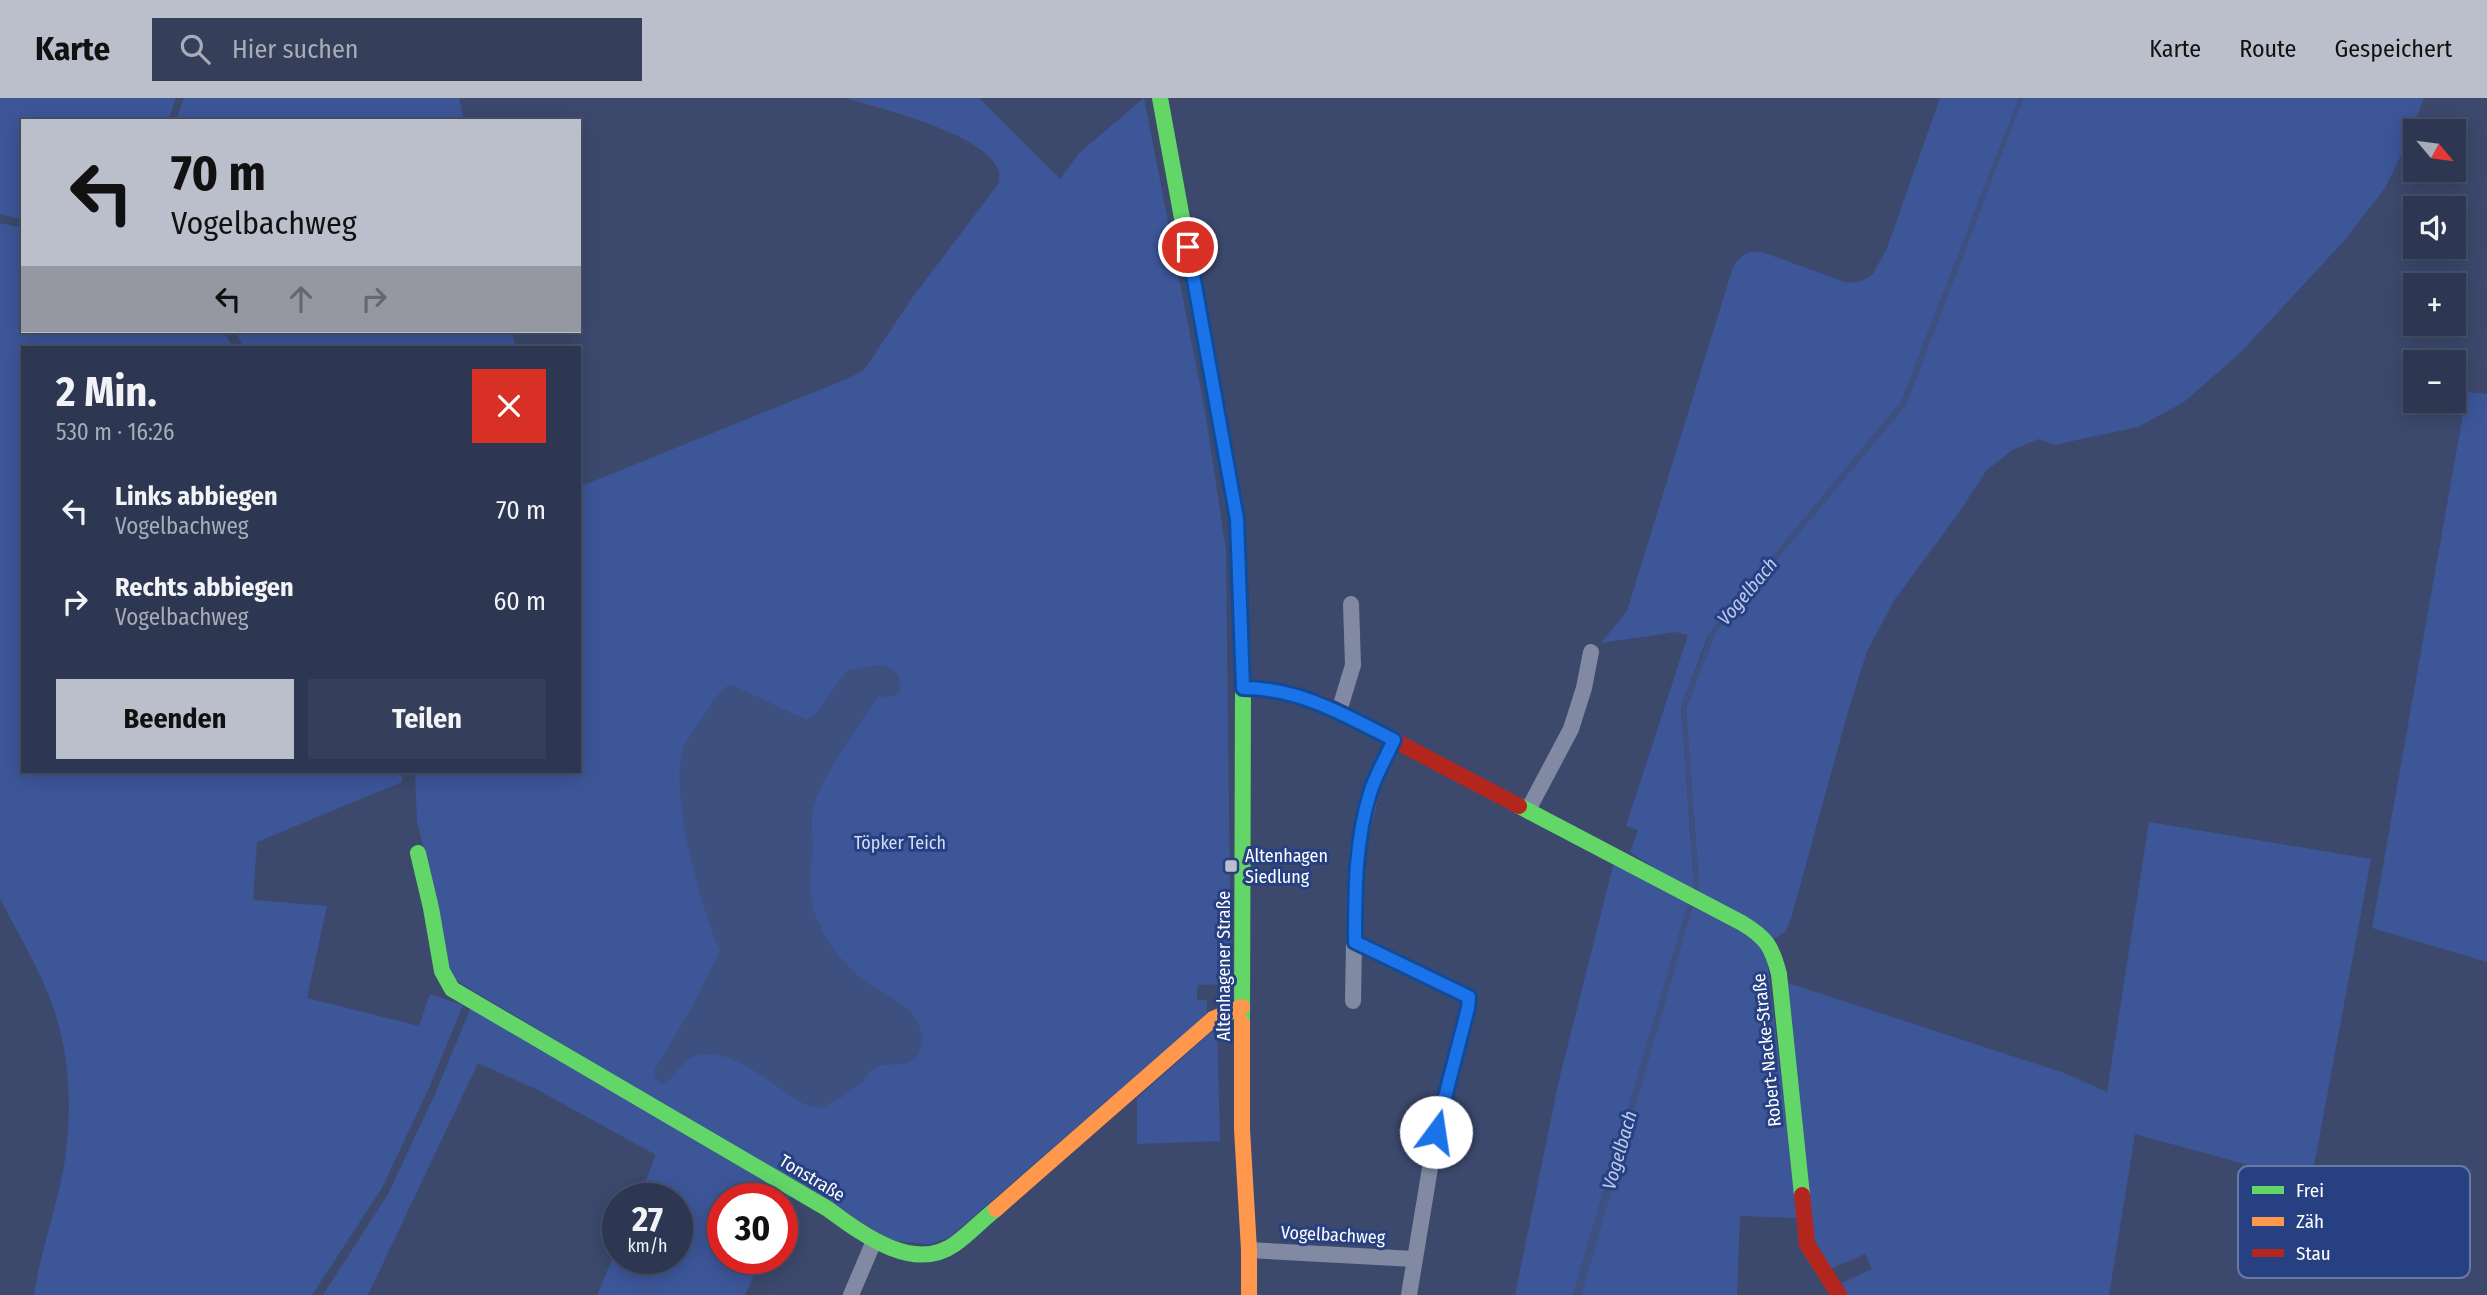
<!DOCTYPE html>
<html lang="de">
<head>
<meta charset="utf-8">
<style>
  :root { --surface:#2d3752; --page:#353f59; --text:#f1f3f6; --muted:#a7acb8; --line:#485169; --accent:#bbbfcc }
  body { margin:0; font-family:"Fira Sans Condensed",sans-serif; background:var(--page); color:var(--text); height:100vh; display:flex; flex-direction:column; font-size:26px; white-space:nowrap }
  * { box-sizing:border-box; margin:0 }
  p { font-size:23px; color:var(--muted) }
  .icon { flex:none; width:38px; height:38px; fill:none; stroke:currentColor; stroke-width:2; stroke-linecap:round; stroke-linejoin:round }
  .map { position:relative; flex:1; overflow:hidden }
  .panel { position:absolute; left:21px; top:248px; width:560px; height:427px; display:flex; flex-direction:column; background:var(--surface); border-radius:0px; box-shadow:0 4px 18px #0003,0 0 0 2px var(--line) }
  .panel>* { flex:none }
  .top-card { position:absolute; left:21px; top:21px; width:560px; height:214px; border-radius:0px; box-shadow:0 4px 18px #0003,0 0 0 2px var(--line); background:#bbbfcc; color:#111; overflow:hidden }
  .needle { width:46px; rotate:119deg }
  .tools { position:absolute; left:2403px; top:21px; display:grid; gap:14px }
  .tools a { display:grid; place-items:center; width:63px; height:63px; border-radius:0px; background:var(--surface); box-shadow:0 4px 18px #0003,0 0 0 2px var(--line); font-size:35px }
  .speed { position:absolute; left:602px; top:1085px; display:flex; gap:14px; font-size:35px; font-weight:700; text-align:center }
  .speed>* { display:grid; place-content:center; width:91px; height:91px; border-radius:50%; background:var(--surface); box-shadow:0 4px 18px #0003,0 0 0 2px var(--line); line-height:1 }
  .speed small { font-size:18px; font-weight:400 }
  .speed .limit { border:10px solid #d22; background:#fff; color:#111 }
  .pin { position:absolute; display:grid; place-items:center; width:60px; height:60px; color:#fff; margin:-30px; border:4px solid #fff; border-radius:50%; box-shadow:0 2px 7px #0007 }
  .me { position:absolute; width:77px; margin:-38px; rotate:14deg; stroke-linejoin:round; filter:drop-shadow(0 0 5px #0008) }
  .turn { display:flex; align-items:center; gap:24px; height:147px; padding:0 35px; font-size:32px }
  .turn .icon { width:91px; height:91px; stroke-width:2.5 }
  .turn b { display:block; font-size:49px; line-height:60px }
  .lanes { display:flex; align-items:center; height:66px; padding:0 35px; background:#0003; justify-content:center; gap:35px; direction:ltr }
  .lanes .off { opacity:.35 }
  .round { display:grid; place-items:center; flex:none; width:74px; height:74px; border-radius:0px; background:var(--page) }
  .head { display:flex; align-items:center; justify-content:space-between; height:119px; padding:0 35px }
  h1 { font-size:42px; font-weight:700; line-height:52px }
  .action { display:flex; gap:14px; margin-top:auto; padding:14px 35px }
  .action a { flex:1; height:80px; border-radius:0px; background:var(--accent); color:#111; font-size:28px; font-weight:700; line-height:80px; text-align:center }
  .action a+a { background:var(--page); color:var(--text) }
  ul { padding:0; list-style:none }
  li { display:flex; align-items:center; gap:21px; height:91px; padding:0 35px }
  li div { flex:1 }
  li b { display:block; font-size:26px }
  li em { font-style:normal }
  header { display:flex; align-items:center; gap:42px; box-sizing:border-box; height:98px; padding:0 35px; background:var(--accent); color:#111 }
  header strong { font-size:33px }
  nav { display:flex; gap:38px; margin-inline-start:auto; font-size:24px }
  .search { width:490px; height:63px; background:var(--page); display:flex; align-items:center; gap:18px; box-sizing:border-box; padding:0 24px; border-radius:0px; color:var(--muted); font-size:26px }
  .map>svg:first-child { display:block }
  .green { fill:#3c5698 }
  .water { fill:#3e507f }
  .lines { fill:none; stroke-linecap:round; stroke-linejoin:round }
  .street { stroke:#828aa3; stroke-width:16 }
  .fast { stroke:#63d668; stroke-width:16 }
  .slow { stroke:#ff974d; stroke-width:16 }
  .jam { stroke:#b3261e; stroke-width:16 }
  .route-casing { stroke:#114b97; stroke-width:18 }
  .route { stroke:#1a73e8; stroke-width:12 }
  .poi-dot { fill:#bbbfcc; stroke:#274082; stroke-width:2.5 }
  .labels { text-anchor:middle; stroke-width:6; stroke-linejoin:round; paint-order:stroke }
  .park-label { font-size:18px; fill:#d3ddf5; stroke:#274082 }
  .poi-label { font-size:18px; fill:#fff; stroke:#274082; text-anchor:start }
  .street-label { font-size:18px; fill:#fff; stroke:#274082 }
  .water-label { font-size:19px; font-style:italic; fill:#bbcaee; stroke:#274082 }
  .key { fill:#274082; stroke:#6879a8; stroke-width:2 }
  .key-label { font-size:19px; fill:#fff }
</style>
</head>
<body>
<header>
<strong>Karte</strong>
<div class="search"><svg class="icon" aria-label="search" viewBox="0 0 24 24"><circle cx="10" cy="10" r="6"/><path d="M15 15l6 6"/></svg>Hier suchen</div>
<nav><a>Karte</a><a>Route</a><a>Gespeichert</a></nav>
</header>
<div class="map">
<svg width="2487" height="1197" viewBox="0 0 2487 1197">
  <rect width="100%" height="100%" fill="#3c496d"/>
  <g class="green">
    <path d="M0,0H176L168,23H23V122L0,116Z"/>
    <path d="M184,0H459L464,23H176Z"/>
    <path d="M846,0H979L1060,81L1079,55L1144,0L1205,313L1226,452L1231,886L1198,887L1197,902H1207V916L950,1139L931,1146L892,1143L452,880L439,813L417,723L415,674H579V389L849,280L864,272L912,200L999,85C999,84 1000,75 999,74C988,36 881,11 846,0Z"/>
    <path d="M1940,0H2019L1901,304L1711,533L1707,540L1681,609L1694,787L1692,795L1630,754L1638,732L1626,728L1688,537L1676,534L1601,545L1627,513L1733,169C1741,157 1746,153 1762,154L1848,185L1862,183L1873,176L1887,150Z"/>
    <path d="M2023,0H2424L2408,43L2385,90L2343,144L2240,255L2184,304L2138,329L2054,347L2039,341L2012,352L1986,373L1958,416L1895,501L1867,553L1847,617L1791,821L1785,834L1772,842L1696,797L1699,787L1686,611L1716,534L1906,307Z"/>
    <path d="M0,125L23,130V233H223L234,250H23V674H402V684L257,744L253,802L327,808L307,900L419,928L430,896L463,907L429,990L382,1090L312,1197H34C41,1151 58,1107 65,1061C72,1014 70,957 54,912C41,873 19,837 0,801Z"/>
    <path d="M234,233H512L516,250H245Z"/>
    <path d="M2467,294L2487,296V864L2372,830Z"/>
    <path d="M2149,724L2371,761L2311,1084L2135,1036L2109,1197H1842L1837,1187L1872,1171L1865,1156L1826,1173L1810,1145L1782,883L2064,975L2107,994Z"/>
    <path d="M1614,764L1690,800L1573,1197H1515L1559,982Z"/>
    <path d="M1694,802L1765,845L1798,1120L1740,1118L1737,1197H1581Z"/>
    <path d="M471,909L791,1097L782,1116V1101H723V1160H762L745,1197H597L618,1148V1160H677V1101H638L656,1057L538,992L478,965L368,1197H323L388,1096L436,994Z"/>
    <path d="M1217,929L1220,1043L1137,1046V1000Z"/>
  </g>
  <g class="water">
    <path d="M2019,0H2023L1906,307L1716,534L1686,611L1699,787L1581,1197H1573L1694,787L1681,609L1711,533L1901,304Z"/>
    <path d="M876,567C893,567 903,577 900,594L895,598L878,599C859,629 826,672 815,704C809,720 813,734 813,751C813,763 809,775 810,788C811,821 832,853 855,875C874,892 911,904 920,929C923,938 923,951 917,959C907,970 889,964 877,969C869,972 868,978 862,984C853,992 834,1006 822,1009C794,1016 748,948 699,957C681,960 677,981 662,986L654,980V973L689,914L720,852C701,811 666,687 685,646C690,635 699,625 706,614C713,604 720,592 730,586L807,622L816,615L846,573Z"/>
  </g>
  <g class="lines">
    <g class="street">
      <path d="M1339,613L1353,567L1351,506"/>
      <path d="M1528,712L1571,631L1584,590L1591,554"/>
      <path d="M1355,844L1469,899L1468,910L1436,1034L1409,1197"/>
      <path d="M1353,903L1355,787L1358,748L1372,690L1394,642"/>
      <path d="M1249,1152L1414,1161"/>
      <path d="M851,1197L874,1143"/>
    </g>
    <g class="fast">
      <path d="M1160,0L1237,421L1243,590L1242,925"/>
      <path d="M1519,708L1742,825C1767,840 1772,849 1779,876L1802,1097"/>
      <path d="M418,755L431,810L442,873L452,891L828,1111C861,1135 913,1176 955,1146C969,1136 982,1122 996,1111"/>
    </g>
    <g class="slow">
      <path d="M1242,925V1031L1249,1152V1197"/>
      <path d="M996,1111L1213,921L1242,909"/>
    </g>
    <g class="jam">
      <path d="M1243,590L1285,595L1325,606L1519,708"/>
      <path d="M1802,1097L1807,1146L1839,1197"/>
    </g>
  </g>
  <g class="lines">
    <defs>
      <path id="route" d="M1188,149L1237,421L1243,590C1300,590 1345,617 1394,642C1386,659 1377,675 1371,692C1355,742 1355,792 1355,844L1469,899L1468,910L1436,1034"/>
    </defs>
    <use href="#route" class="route-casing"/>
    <use href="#route" class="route"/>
  </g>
  <rect class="poi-dot" x="1224" y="761" width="14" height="14" rx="3.5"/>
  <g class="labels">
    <g class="park-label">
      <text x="900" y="751">Töpker Teich</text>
    </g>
    <g class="poi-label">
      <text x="1245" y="764">Altenhagen<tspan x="1245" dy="21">Siedlung</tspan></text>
    </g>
    <g class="street-label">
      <text transform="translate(1224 868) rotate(-90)" y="6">Altenhagener Straße</text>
      <text transform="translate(1767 952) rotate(-96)" y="6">Robert-Nacke-Straße</text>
      <text transform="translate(812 1080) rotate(31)" y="6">Tonstraße</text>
      <text transform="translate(1333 1137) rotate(3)" y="6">Vogelbachweg</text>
    </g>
    <g class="water-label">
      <text transform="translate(1747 493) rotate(-50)" y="7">Vogelbach</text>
      <text transform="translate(1619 1052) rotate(-74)" y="7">Vogelbach</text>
    </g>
  </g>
  <rect x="2238" y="1068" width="232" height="112" rx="10" class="key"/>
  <rect x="2252" y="1088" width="32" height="8" fill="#63d668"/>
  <rect x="2252" y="1119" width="32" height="9" fill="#ff974d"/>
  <rect x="2252" y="1151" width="32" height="8" fill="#b3261e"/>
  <g class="key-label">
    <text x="2296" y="1099">Frei</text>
    <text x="2296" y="1130">Zäh</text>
    <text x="2296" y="1162">Stau</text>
  </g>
</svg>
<div class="tools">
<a><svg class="needle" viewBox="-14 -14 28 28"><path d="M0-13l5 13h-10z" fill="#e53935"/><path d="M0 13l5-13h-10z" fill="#a7acb8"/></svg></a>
<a><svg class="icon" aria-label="sound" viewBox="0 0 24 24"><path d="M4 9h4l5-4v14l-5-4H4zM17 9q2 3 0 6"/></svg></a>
<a>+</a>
<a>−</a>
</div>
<div class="speed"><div>27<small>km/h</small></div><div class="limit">30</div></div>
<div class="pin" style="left:1188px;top:149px;background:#d93025"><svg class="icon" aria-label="arrive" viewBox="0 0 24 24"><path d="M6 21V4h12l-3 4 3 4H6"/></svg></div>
<svg class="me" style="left:1436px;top:1034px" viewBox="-20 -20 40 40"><circle r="19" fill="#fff"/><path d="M0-13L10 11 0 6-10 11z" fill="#1a73e8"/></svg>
<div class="top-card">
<div class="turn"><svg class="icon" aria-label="left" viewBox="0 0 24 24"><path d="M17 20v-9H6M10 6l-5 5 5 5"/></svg><div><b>70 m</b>Vogelbachweg</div></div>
<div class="lanes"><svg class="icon" aria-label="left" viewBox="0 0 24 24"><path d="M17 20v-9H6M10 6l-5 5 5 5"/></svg><svg class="icon off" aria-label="ahead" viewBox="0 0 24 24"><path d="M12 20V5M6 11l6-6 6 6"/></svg><svg class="icon off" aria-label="right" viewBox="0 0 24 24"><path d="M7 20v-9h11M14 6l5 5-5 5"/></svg></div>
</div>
<section class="panel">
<div class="head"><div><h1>2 Min.</h1><p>530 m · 16:26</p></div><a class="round" style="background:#d93025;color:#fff"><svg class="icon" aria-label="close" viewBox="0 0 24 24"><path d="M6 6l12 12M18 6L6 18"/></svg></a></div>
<ul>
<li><svg class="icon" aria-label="left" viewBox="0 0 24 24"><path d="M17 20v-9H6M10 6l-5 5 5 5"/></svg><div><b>Links abbiegen</b><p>Vogelbachweg</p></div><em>70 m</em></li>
<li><svg class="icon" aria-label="right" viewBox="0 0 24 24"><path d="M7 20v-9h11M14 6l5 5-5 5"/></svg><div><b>Rechts abbiegen</b><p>Vogelbachweg</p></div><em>60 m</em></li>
</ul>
<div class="action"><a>Beenden</a><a>Teilen</a></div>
</section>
</div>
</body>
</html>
